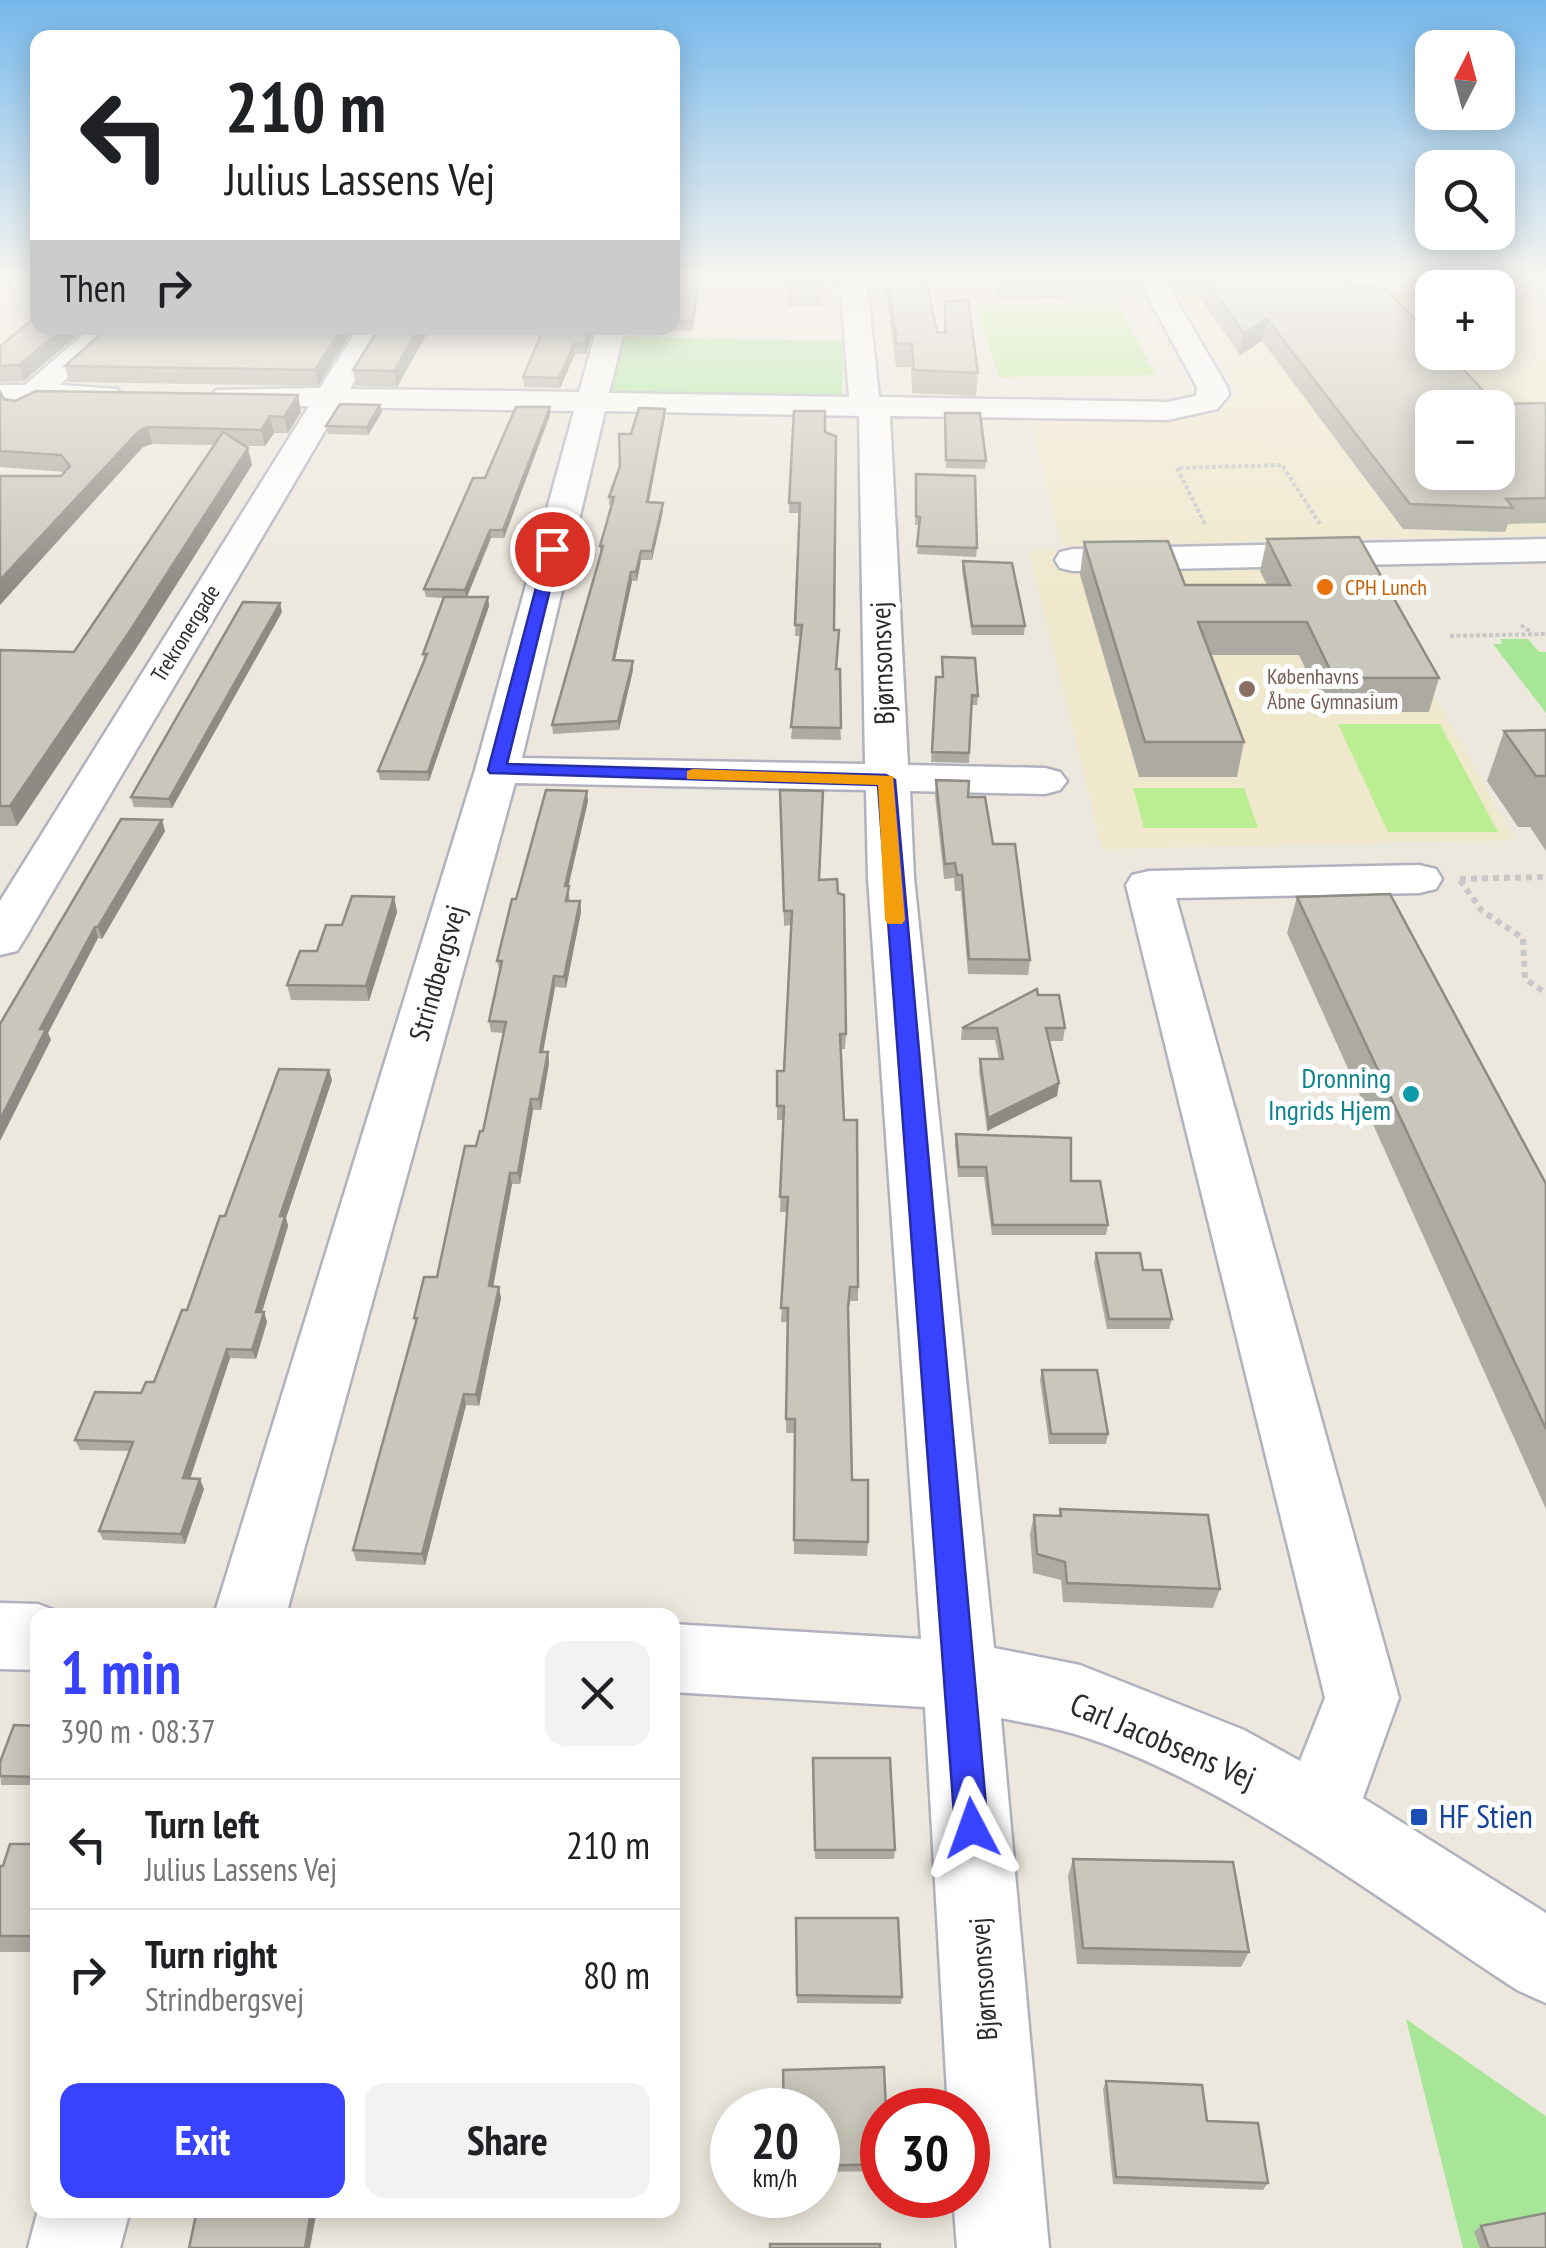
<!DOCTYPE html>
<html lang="en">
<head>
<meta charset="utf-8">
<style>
  :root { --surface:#fff; --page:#f2f2f2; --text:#202124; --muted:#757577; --line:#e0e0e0; --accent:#3843ff }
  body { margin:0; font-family:"PT Sans Narrow",sans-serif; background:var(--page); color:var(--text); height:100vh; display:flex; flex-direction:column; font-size:38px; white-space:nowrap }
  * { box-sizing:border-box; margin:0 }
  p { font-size:32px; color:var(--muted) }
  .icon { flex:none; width:55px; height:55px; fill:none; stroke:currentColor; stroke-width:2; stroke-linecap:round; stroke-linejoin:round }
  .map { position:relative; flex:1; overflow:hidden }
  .sheet { position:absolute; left:30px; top:1608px; width:650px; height:610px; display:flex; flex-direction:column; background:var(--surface); border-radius:20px; box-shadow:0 5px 25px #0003 }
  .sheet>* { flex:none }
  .banner { position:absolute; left:30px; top:30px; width:650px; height:305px; border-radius:20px; box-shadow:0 5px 25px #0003; background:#fff; color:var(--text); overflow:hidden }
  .needle { width:65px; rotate:6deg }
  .tools { position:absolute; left:1415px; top:30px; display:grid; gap:20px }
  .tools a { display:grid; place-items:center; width:100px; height:100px; border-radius:20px; background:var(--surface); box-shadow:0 5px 25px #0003; font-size:50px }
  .speed { position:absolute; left:710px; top:2088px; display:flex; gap:20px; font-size:50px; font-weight:700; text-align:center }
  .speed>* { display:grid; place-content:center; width:130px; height:130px; border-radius:50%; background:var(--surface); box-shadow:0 5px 25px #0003; line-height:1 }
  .speed small { font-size:25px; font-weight:400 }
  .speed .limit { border:15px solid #d22; background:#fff; color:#111 }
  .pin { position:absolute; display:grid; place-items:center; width:85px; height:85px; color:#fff; margin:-42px; border:5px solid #fff; border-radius:50%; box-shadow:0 2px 10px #0007 }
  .me { position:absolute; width:110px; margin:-55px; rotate:356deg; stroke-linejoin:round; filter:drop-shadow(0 0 8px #0008) }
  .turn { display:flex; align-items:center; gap:35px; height:210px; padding:0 30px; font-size:45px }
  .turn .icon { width:130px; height:130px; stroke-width:2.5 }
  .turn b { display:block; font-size:70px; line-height:85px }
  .then { display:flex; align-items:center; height:95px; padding:0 30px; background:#0003; gap:20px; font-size:38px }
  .round { display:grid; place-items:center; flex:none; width:105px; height:105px; border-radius:20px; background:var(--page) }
  .summary { display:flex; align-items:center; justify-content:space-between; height:170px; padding:0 30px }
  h1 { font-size:60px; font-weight:800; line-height:75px; color:var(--accent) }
  .action { display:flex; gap:20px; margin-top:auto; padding:20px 30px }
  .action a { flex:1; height:115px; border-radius:20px; background:var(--accent); color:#fff; font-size:40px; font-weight:800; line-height:115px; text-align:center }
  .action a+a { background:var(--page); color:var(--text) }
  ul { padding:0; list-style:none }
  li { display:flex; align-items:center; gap:30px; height:130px; padding:0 30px; border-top:2px solid var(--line) }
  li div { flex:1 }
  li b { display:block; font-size:38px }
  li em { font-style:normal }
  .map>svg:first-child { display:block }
  .education { fill:#f0e8cc; fill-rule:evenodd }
  .green { fill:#a8e697 }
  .pitch { fill:#bbee93 }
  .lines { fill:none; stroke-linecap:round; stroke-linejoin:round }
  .minor-casing { stroke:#b1b1bf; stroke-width:5 }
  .path-far1 { stroke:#c8c8c8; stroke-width:4; stroke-dasharray:4 2.5; stroke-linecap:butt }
  .path { stroke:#c8c8c8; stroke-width:6; stroke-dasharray:6 5; stroke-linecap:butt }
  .minor { fill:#fff; fill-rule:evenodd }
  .wall { fill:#adaaa1 }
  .shaded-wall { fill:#8d8b83 }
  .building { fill:#c9c6bb; stroke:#8d8b83; stroke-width:2.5; fill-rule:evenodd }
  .route { fill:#3843ff; stroke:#242ca6; stroke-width:2.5 }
  .slow { fill:#f59e0b }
  .food-dot { fill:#e8710a; stroke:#fff; stroke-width:4 }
  .education-dot { fill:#8d6e63; stroke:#fff; stroke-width:4 }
  .culture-dot { fill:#0f9aa8; stroke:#fff; stroke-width:4 }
  .transit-dot { fill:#1a4fb4; stroke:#fff; stroke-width:4 }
  .labels { text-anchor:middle; stroke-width:10; stroke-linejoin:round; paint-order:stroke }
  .far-food-label { font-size:22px; fill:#c56008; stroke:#fff; text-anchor:start }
  .far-street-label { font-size:22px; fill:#2b2b2b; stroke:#fff }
  .far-education-label { font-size:22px; fill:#785e54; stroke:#fff; text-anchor:start }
  .street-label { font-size:28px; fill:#2b2b2b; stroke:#fff }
  .culture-label { font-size:28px; fill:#0d838f; stroke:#fff; text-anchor:end }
  .near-street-label { font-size:32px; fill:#2b2b2b; stroke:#fff }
  .near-transit-label { font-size:32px; fill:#164399; stroke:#fff; text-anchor:start }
</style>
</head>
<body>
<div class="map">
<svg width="1546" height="2248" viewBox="0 0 1546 2248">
  <rect width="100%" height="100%" fill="#ede8dd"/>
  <g class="education">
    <path d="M1517,293L1546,320V535L1062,546L1029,415L1213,413L1240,393L1179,296L1432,294V352H1498V294ZM1432,408H1498V472H1432Z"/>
    <path d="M1349,544L1515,840L1102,849L1029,551Z"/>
  </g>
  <g class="green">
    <path d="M625,337L843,341L842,399L608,396Z"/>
    <path d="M1500,639H1528L1539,652H1546V713L1493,644H1502Z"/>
    <path d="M1406,2019L1546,2116V2248H1463Z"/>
  </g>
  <g class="pitch">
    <path d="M1118,303L1155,375L999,377L976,304Z"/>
    <path d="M1338,724H1440L1498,832H1388Z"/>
    <path d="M1133,788H1244L1258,828H1144Z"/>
  </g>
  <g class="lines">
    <defs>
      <g id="minor">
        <path d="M840,277H866L879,397L1168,402L1196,396L1197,387L1137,277H1163L1227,387L1229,395L1217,409L1168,420L890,416L908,765L1045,768L1060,772L1067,781L1060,790L1045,794L910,791L914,878L994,1648L1080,1665L1244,1730L1300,1761L1325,1698L1126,885L1132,875L1149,871L1419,865L1436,869L1442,879L1436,889L1419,893L1176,898L1399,1698L1363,1798L1546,1913V2003L1517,1990C1385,1904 1225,1780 1075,1734C1051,1727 1025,1723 1001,1718L1049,2248H957L953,2195H968V2110H948L925,1707L672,1692V1624L921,1639L868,878L866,790L515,783L286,1615H214L475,770L574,411L339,407L24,940L17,951L0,955V901L309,406L227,405L216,402L212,396L216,390L320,388L358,328H386L350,389L579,392L597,328H625L609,393L849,397ZM605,411L859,416L865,764L522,758Z"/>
        <path d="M1528,277H1546V289L1537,287Z"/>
        <path d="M91,328H121L60,385L117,389L121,395L117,401L41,403L21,414L10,412L7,403H0V385H25Z"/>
        <path d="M1546,539V561L1073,571L1060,568L1055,560L1060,552L1073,549Z"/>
        <path d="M0,1603L38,1604L64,1614L38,1615V1670L0,1669Z"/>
        <path d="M38,2210H130L120,2248H28Z"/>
      </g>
    </defs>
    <use href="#minor" class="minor-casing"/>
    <g class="path-far1">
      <path d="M0,286L12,277"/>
      <path d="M1498,294H1516"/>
      <path d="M1384,296L1432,295"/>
      <path d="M1205,524L1177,468L1282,465L1320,524"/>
      <path d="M1521,625L1532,633"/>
      <path d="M1450,636L1546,634"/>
    </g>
    <g class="path">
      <path d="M1460,879L1546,877"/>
      <path d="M1460,880L1482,911L1523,938L1525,979L1546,993"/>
    </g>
    <use href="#minor" class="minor"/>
  </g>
  <g class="wall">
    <path d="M672,276H708L706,284H700L692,331L628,330L627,328H672Z"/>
    <path d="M788,276H839L837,285L823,286V306H787Z"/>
    <path d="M867,276H925L937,332H944L945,302L978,373L976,396L912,393L911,367H896L885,285H871Z"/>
    <path d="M992,276H1146L1143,296L1000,299Z"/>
    <path d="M1165,276H1342L1349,286L1496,404L1546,403V523L1508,524L1505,532L1403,529L1262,341L1240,355L1198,295H1178Z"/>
    <path d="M38,315L24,381L0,382V346Z"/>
    <path d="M354,328L318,386L69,382L65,366Z"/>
    <path d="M379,328H430L397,387L356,386L353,370Z"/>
    <path d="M544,328H594L586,354H575L560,388L524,387L523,377Z"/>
    <path d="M0,392L4,399L15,401L298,395L301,412L288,433H274L265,446H245L252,465L135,650L17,826H0V650L74,652L214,445L152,444L61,476L65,472L0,467Z"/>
    <path d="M794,411L825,432L834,630L841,740L791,739L800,636H795L799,513H789Z"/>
    <path d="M382,412L368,435L328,434L326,426Z"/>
    <path d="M550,415L504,538H491L467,597H488L489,606L429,781L380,780L378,771L424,661L423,654L443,598L426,597L424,589L485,478Z"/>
    <path d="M665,417L649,502L663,503V511L652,560H641L637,581H632L615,660L633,670L619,730L553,734L552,725L600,555V546L611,505H609V497L631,434Z"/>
    <path d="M945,421L986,461L985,469L946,468Z"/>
    <path d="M916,474L977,548L976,557L917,554L920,525H915Z"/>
    <path d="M1267,539L1439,678L1429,712H1326L1299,655H1211L1244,742L1237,777H1139L1080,575L1084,542L1185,585H1267L1260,571Z"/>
    <path d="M963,561L1025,626L1024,635H972L962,570Z"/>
    <path d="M282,612L172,808L134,807L131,797Z"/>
    <path d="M942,657L978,696L977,705H971L969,763L931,762L936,677H942Z"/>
    <path d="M1546,730V851L1530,827H1518L1487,781L1504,731Z"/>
    <path d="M936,780L968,797L993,844L1030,960L1028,975L968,974L961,891H955L954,878L944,879L935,795Z"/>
    <path d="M780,790L819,880L846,1034L845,1049H841L844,1120L858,1287V1301H850L848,1313L852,1480L868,1542L867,1556L794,1554L795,1433H786L788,1322H781L787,1212H780L783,1120H777V1071H784L791,925L784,926Z"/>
    <path d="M588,801L568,886L570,901H580L581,912L566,988L555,987L543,1052H548L549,1063L541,1110H533L520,1184H512L493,1287L501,1298L479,1406L466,1405L425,1565L356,1561L353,1550L416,1325L414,1318L437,1277L476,1146L483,1131L503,1033L491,1032L489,1021L500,972L497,961L516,899Z"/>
    <path d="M162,820L165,831L102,939L98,938L48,1033L51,1040L0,1024Z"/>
    <path d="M394,897L397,912L369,1001L291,1000L287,985L342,925Z"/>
    <path d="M1297,897L1546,1184V1509L1287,933Z"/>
    <path d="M1038,995L1065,1028L1063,1041H1049L1059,1083L1057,1096L987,1131L979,1071L980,1059H999L995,1040H961L962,1028Z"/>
    <path d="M332,1080L286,1218L288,1226L262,1312H264L267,1322L256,1359L230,1358L190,1479L204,1489L185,1544L103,1540L99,1531L129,1451L80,1450L75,1440L141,1393L154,1382L187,1310L225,1216Z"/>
    <path d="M956,1134L1071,1181L1108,1225L1106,1235H992L984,1177H958L955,1144Z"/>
    <path d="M1096,1253L1143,1270L1172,1319L1169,1329H1107L1094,1263Z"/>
    <path d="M1042,1370L1108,1434L1106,1444H1049L1040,1380Z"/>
    <path d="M1060,1509L1220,1589L1213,1608L1063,1602L1061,1580L1033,1573L1030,1534L1034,1515H1059Z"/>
    <path d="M38,1726V1785H1L0,1762Z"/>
    <path d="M813,1758L895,1850L894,1859H815Z"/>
    <path d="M38,1844V1952H0V1866H3Z"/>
    <path d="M1073,1859L1249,1952L1241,1967L1077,1964L1068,1876Z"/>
    <path d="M796,1918L902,1997L901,2004L797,2003Z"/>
    <path d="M1106,2081L1207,2121L1268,2183L1263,2190L1113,2184L1103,2089Z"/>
    <path d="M818,2110H882V2171L818,2172Z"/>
    <path d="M1481,2226L1546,2248H1480L1474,2232Z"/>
  </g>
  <g class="shaded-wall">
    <path d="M700,276V284L692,331V321Z"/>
    <path d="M1267,319L1262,341L1240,355L1244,333Z"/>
    <path d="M64,328H86L24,381L19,365Z"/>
    <path d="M342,328H354L318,386L315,370Z"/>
    <path d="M419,328H430L397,387L394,371Z"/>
    <path d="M590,328H594L586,354L585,344Z"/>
    <path d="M574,344L575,354L560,388L559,378Z"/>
    <path d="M298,395L301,412L288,433L284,417Z"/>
    <path d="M380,405L382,412L368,435L367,427Z"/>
    <path d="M550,407V415L504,538L503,530Z"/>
    <path d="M665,409V417L647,511V502Z"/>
    <path d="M270,416L274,433L265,446L261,430Z"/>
    <path d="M148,427L152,444L143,447L0,605V580L139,431Z"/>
    <path d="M248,448L252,465L135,650L17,826L10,806Z"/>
    <path d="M663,503V511L652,560V551Z"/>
    <path d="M490,530L491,538L466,599L465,590Z"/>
    <path d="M641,551V560L637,581L636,572Z"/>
    <path d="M631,572L632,581L613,669V660Z"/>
    <path d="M488,597L489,606L429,781L428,772Z"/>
    <path d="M280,603L282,612L172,808L169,799Z"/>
    <path d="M633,661V670L619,730L618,721Z"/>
    <path d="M587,791L588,801L566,897L565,886Z"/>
    <path d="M162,820L165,831L102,939L98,927Z"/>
    <path d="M394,897L397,912L369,1001L366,986Z"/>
    <path d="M580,901L581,912L566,988L564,977Z"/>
    <path d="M95,927L98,938L48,1033L51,1040L0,1141V1120L40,1029Z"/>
    <path d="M554,976L555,987L541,1063L540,1052Z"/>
    <path d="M548,1052L549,1063L541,1110L539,1099Z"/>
    <path d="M329,1070L332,1080L286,1218L288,1226L259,1322L256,1312L280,1216Z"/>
    <path d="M1059,1083L1057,1096L987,1131L988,1118Z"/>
    <path d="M531,1099L533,1110L520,1184L518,1173Z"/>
    <path d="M510,1173L512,1184L491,1298L489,1286Z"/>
    <path d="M499,1287L501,1298L479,1406L476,1395Z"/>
    <path d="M264,1312L267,1322L256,1359L252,1350Z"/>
    <path d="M227,1349L230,1358L187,1488L183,1478Z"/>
    <path d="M464,1394L466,1405L425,1565L422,1554Z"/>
    <path d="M200,1479L204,1489L185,1544L181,1534Z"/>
    <path d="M311,2210H317L310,2248H305Z"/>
  </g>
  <g class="building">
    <path d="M672,276H700L692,321H672Z"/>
    <path d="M788,276H823V284H787Z"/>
    <path d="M887,276H925L937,332L946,333L945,302L968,300L978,373L914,370L912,344H897Z"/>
    <path d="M1001,276H1055L1002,278Z"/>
    <path d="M1203,276H1342L1349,286H1383L1432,337V352H1447L1496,404L1546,403V498L1506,499L1513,508L1410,504L1267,319L1244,333ZM1432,408H1498V472H1432Z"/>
    <path d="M38,315V328H64L19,365L0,366V346Z"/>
    <path d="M107,328H342L315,370L65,366Z"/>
    <path d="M379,328H419L394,371L353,370Z"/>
    <path d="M544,328H590L585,344H574L559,378L523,377Z"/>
    <path d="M36,391L298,395L284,417L270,416L261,430L148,427L139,431L0,580V476H61L70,466L61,455L0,451V392L4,399L15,401Z"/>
    <path d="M340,404L380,405L367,427L326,426Z"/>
    <path d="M516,407H550L503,530H490L465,590L424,589L473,478H485Z"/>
    <path d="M639,408L665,409L647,502L663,503L652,551H641L636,572H631L613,660L633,661L618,721L552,725L603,546H600L614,497H609L620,466L619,434H631Z"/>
    <path d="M794,411H825V432L836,436L834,630H839L836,669H840L841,728L791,727L802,625H795L800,503H789Z"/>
    <path d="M945,413H980L986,461L946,460Z"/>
    <path d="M223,432L248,448L130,631L10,806H0V650L74,652Z"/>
    <path d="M916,474L975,476L977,548L917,546L920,517L916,516Z"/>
    <path d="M1359,537L1439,678H1334L1307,622H1198L1244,742H1145L1084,542L1168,541L1185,585H1290L1267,539Z"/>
    <path d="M963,561L1012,563L1025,626H972Z"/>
    <path d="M444,597H488L428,772L378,771L427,654H423Z"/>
    <path d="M243,602L280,603L169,799L131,797Z"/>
    <path d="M942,657L975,658L978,696L972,695L969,753L932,752L936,677H943Z"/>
    <path d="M1546,730V776H1536L1504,731Z"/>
    <path d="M936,780L969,781L968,797H985L993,844H1015L1030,960L969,959L962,875H957L955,863L945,864Z"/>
    <path d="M546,790L587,791L565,886H569L566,901H580L564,977L554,976L540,1052H548L539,1099H531L518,1173H510L489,1286L499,1287L476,1395L464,1394L422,1554L353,1550L417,1318H414L424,1277H437L465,1146H476L480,1131H483L506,1022L489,1021L502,961H497L512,899H516L520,885Z"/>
    <path d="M780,790L823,791L819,880L837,879L838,893L844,895L846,1034H840L844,1120H857L858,1287H850L848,1308L852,1480H868V1542L794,1540L795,1419H786L788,1308H781L788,1197H780L784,1106H777V1071H784L792,911H784Z"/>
    <path d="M121,819L162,820L98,927H95L40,1029H46L0,1120V1024Z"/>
    <path d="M1390,894L1546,1184V1429L1297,897Z"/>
    <path d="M352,896L394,897L366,986L287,985L300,951H317L326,925H342Z"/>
    <path d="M1037,989L1038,995H1059L1065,1028H1046L1059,1083L988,1118L980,1059H1003L997,1028H962Z"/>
    <path d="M279,1069L329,1070L280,1216H285L256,1312H264L252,1350L227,1349L183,1478L200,1479L181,1534L99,1531L133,1442L75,1440L95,1392L141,1393L146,1382H154L182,1310H187L220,1216H225Z"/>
    <path d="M956,1134L1071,1138V1181H1100L1108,1225H993L986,1167H959Z"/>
    <path d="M1096,1253H1140L1143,1270H1161L1172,1319H1109Z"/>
    <path d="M1042,1370H1097L1108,1434H1051Z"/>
    <path d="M1060,1509L1208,1515L1220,1589L1067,1583L1065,1562L1037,1554L1034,1515L1061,1516Z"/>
    <path d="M14,1725L38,1726V1777L0,1776V1762Z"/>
    <path d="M813,1758H890L895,1850H815Z"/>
    <path d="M10,1844H38V1936H0V1866H3Z"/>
    <path d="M1073,1859L1233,1862L1249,1952L1083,1948Z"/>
    <path d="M796,1918H898L902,1997L797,1995Z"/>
    <path d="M884,2067L886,2110H882V2164L818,2166V2110H784L783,2070Z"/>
    <path d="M1106,2081L1202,2085L1207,2121L1258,2123L1268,2183L1116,2177Z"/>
    <path d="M197,2210H311L305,2248H189Z"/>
    <path d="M1546,2213V2248H1489L1481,2226Z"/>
    <rect x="770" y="2244" width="110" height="4"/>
  </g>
  <linearGradient id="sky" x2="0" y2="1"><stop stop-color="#76b8ec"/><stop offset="0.47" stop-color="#f7f5f0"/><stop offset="1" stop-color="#f7f5f0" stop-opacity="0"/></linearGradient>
  <rect width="1546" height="591" fill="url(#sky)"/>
  <path class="route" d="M547,546L560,549L507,764L886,775L895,780L988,1828L983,1839L972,1844L960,1839L955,1828L878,785L490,773L488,770Z"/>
  <path class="slow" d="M693,769L893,776L905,920L902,924H888L885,920L878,785L687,779V771Z"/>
  <circle class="food-dot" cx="1325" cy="587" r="10"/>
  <circle class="education-dot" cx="1247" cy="689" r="10"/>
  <circle class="culture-dot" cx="1411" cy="1094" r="10"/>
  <rect class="transit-dot" x="1409" y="1807" width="20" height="20" rx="5"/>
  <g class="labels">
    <g class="far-food-label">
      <text x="1345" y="595">CPH Lunch</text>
    </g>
    <g class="far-street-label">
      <text transform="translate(185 633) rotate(-58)" y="8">Trekronergade</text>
    </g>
    <g class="far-education-label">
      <text x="1267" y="684">Københavns<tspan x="1267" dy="25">Åbne Gymnasium</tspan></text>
    </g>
    <g class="street-label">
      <text transform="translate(882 663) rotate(-92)" y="10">Bjørnsonsvej</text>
      <text transform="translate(437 973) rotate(-74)" y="10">Strindbergsvej</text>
      <text transform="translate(983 1979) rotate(-94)" y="10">Bjørnsonsvej</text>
    </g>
    <g class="culture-label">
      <text x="1391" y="1088">Dronning<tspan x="1391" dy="32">Ingrids Hjem</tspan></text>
    </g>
    <g class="near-street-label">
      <text transform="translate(1163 1741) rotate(23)" y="11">Carl Jacobsens Vej</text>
    </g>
    <g class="near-transit-label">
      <text x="1439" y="1828">HF Stien</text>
    </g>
  </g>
</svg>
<div class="tools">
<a><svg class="needle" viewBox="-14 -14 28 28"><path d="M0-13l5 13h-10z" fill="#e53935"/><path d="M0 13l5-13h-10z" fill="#757577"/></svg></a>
<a><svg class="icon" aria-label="search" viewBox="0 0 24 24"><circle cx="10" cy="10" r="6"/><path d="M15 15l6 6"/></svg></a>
<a>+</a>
<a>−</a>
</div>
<div class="speed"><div>20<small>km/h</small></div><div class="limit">30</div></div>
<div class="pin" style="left:552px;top:549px;background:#d93025"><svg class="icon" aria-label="arrive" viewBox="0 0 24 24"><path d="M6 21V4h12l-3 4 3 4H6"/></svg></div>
<svg class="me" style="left:972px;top:1828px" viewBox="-20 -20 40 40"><path d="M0-17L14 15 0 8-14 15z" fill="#3843ff" stroke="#fff" stroke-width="4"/></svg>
<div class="banner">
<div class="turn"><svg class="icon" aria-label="left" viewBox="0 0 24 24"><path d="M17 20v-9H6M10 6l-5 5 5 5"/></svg><div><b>210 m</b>Julius Lassens Vej</div></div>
<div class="then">Then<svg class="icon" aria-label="right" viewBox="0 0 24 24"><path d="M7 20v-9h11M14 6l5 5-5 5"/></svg></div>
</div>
<section class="sheet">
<div class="summary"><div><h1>1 min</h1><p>390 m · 08:37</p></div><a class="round"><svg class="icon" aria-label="close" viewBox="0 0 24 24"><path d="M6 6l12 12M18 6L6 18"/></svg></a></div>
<ul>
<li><svg class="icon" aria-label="left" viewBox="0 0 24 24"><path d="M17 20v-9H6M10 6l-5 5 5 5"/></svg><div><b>Turn left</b><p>Julius Lassens Vej</p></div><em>210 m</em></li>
<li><svg class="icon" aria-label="right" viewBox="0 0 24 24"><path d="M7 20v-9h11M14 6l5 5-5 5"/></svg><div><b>Turn right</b><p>Strindbergsvej</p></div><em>80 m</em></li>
</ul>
<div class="action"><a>Exit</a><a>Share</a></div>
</section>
</div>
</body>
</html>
